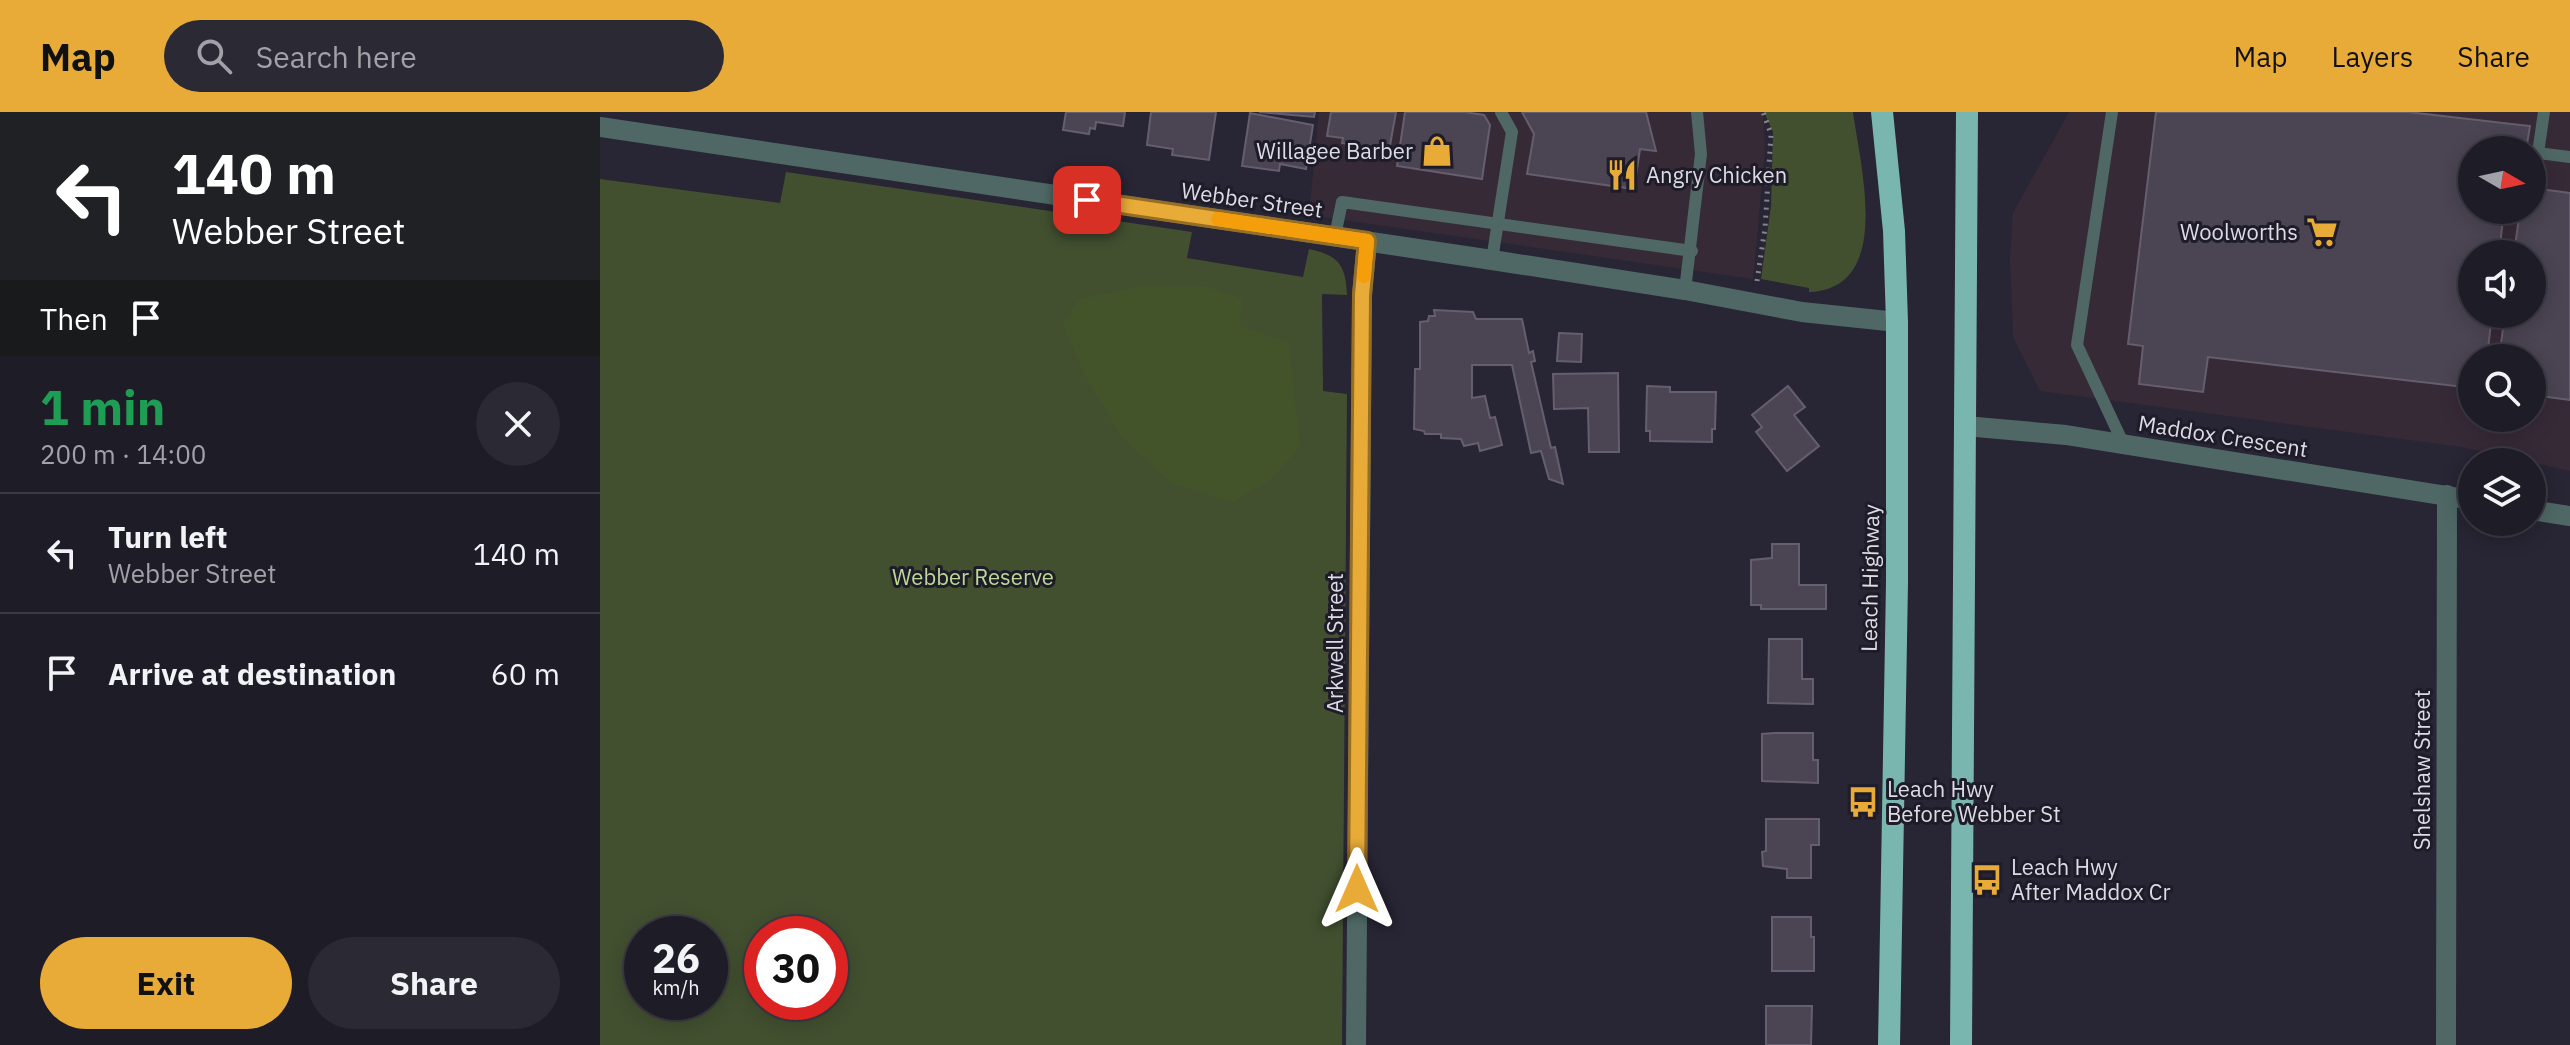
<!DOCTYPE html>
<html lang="en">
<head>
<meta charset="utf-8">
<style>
  :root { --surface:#1e1c27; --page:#2b2933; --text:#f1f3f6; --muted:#a1a1a7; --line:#3c3a44; --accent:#e9ab38 }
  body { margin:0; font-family:"IBM Plex Sans",sans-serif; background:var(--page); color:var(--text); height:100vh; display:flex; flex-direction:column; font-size:30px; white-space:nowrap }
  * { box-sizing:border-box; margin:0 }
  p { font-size:26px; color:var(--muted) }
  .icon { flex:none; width:44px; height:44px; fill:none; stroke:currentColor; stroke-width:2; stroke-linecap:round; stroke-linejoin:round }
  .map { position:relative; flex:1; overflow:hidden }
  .details { display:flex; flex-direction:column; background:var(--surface); width:600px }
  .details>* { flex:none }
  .top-card { background:#202124; color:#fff; overflow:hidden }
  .needle { width:52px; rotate:99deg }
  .buttons { position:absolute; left:1858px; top:24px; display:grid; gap:16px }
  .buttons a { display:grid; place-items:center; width:88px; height:88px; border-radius:50%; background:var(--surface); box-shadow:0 4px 20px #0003,0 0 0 2px var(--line); font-size:40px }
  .speed { position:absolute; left:24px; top:804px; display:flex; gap:16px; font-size:40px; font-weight:700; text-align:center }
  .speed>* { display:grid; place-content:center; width:104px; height:104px; border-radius:50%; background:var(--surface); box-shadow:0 4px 20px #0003,0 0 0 2px var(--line); line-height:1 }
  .speed small { font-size:20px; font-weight:400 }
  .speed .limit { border:12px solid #d22; background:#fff; color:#111 }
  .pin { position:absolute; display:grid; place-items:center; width:68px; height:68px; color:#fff; margin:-34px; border-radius:16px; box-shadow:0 4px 12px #0006 }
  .me { position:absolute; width:88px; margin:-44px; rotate:0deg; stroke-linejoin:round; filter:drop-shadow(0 0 6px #0008) }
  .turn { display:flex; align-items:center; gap:28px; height:168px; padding:0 40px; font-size:36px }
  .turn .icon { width:104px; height:104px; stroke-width:2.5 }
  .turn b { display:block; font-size:56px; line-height:68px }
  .then { display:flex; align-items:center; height:76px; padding:0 40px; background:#0003; gap:16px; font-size:30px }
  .round { display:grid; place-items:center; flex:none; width:84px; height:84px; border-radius:42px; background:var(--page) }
  .summary { display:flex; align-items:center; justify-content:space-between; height:136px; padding:0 40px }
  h1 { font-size:48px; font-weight:800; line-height:60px; color:#1e9e55 }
  .action { display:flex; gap:16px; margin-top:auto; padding:16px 40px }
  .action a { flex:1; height:92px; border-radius:48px; background:var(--accent); color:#111; font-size:32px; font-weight:800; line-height:92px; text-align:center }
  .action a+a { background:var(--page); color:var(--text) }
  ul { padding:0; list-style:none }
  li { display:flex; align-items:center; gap:24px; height:120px; padding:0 40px; border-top:2px solid var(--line) }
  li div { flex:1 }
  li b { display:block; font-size:30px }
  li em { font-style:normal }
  header { display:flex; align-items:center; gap:48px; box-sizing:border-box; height:112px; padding:0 40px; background:var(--accent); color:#111 }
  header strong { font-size:38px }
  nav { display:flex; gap:44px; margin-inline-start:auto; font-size:28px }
  .search { width:560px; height:72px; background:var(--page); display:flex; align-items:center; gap:20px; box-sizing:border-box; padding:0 28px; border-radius:44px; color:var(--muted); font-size:30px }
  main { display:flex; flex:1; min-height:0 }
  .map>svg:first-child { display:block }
  .commercial { fill:#372a37; fill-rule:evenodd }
  .green { fill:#425030; fill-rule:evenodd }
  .forest { fill:#43542b }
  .building { fill:#4b4453; stroke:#655e6e; stroke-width:2 }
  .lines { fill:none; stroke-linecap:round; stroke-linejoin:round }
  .path { stroke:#868490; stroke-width:5; stroke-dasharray:2 6; stroke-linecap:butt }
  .service { stroke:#4f6865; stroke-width:12 }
  .minor { stroke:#4f6865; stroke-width:20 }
  .trunk { stroke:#7ab6b0; stroke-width:22 }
  .route-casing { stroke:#976f24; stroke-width:20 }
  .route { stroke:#e9ab38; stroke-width:14 }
  .slow { stroke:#f59e0b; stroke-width:14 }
  .labels { text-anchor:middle; stroke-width:6; stroke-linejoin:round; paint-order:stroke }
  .poi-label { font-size:22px; fill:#dddbe5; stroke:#1e1c29; text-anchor:start }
  .street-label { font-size:22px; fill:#dddbe5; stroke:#1e1c29 }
  .park-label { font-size:22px; fill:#bcda94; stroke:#1e1c29 }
</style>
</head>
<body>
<header>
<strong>Map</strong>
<div class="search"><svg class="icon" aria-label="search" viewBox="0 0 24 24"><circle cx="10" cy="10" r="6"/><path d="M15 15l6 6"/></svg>Search here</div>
<nav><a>Map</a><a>Layers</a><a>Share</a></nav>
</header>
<main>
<section class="details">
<div class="top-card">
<div class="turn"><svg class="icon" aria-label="left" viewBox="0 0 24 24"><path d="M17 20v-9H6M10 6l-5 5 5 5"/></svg><div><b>140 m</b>Webber Street</div></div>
<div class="then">Then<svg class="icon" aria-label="arrive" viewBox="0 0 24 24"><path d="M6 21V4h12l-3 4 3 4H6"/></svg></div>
</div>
<div class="summary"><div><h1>1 min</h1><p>200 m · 14:00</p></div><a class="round"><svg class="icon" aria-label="close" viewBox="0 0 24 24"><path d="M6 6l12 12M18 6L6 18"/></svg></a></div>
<ul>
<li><svg class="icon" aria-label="left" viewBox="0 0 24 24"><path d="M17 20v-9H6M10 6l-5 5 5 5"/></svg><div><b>Turn left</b><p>Webber Street</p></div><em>140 m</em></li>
<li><svg class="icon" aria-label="arrive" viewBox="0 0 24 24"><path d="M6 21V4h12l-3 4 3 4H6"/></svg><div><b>Arrive at destination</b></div><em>60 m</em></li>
</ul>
<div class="action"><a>Exit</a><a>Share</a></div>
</section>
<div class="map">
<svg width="1970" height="933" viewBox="0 0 1970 933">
  <rect width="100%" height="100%" fill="#282534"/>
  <g class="commercial">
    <path d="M719,0H1163L1165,38L1153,167L709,103Z"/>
    <path d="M1469,0H1970V359L1862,335L1440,279L1413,225L1410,144L1413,101ZM1872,38H1932V98H1872ZM1872,142H1932V202H1872ZM1872,246H1932V306H1872Z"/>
  </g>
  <g class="green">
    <path d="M1164,0H1253C1260,53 1294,177 1209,180V176L1161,167L1171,94L1173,20Z"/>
    <path d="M186,60L592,120L587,146L703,165L709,137C738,143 746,153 747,183L722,182L723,279L747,282L742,933H0V67L180,91ZM42,822H110V890H42ZM162,822H230V890H162Z"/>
  </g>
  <path class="forest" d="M540,174L608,175L642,187L640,214L689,230L700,335L669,369L633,390L572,372L521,324L484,262L463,212L480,187Z"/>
  <g class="building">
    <path d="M466,0H525L523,14L496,10L495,17L490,16L489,22L463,18Z"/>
    <path d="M551,0H616L609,48L572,43L573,37L547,33Z"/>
    <path d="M659,0H715L714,5Z"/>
    <path d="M731,0H796L789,39L742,31L743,26L727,24Z"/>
    <path d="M805,0H865L884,3L890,13L882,67L797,54Z"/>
    <path d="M922,0H1046L1056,39L1040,37L1034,77L927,62L934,22Z"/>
    <path d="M1556,0H1808L1930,14L1926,38H1872V98H1904L1899,142H1872V202H1892L1887,246H1872V276L1608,245L1603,280L1539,272L1543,234L1528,232Z"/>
    <path d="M650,1L713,13L706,57L680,52L679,59L642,54Z"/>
    <path d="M1932,76L1970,81V288L1932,283V246H1899L1905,202H1932V142H1914L1920,98H1932Z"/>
    <path d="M834,198L873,200L876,207H922L929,241L933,239L935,249L931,250L951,336L955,335L963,372L949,367L941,339L931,341L912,253H872V286L885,284L890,306L895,305L902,333L880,339L878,331L864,334L861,327L841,326V322H825L824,319L814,317L815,257H820V210L828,209L829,204H835Z"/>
    <path d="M959,221L982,222L981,250L957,249Z"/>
    <path d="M1018,261L1019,340H989L988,296L954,297L953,262Z"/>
    <path d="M1047,274L1070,275V280H1116L1115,317H1112V330L1050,329V319H1046Z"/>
    <path d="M1188,274L1205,295L1194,303L1219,334L1187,359L1156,320L1162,315L1152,303Z"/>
    <path d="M1172,432H1199V473H1226V497H1161V493H1151V448L1172,446Z"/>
    <path d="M1169,527H1202V567H1213V592L1168,591Z"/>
    <path d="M1174,621H1213V648H1218V671L1162,669V622Z"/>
    <path d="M1166,707H1219V733H1211V766H1187V757L1163,754L1162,740L1166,739Z"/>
    <path d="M1172,805H1211V825H1214V859H1172Z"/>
    <path d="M1166,894H1212L1211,933H1166Z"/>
  </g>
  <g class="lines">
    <path class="path" d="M1157,169L1165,116L1171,22L1163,0"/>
    <g class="service">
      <path d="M1512,0L1477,233L1524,333"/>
      <path d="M1944,0L1938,41L1970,45"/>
      <path d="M735,124L742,90L1092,139"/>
      <path d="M892,148L912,20L901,0"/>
      <path d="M1085,178L1101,42L1097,0"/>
    </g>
    <g class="minor">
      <path d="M0,15L892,148L1085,178L1202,200L1297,210"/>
      <path d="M1365,314L1466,323L1872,388"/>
      <path d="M1932,398L1970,404"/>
      <path d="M756,933L762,183L767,129"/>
      <path d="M1846,933L1847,383"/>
    </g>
    <g class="trunk">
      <path d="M1282,0L1294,119L1297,210V470L1289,933"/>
      <path d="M1361,933L1367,0"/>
    </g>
  </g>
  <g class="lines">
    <defs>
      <path id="route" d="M487,88L767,129L762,183L757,777"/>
    </defs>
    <use href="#route" class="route-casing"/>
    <use href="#route" class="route"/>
    <path class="slow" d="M618,107L767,129L764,164"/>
  </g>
  <defs>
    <symbol id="shop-bare" viewBox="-9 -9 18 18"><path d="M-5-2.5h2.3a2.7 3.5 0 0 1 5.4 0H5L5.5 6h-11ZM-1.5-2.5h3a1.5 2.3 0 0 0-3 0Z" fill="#e9ab38" stroke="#1e1c29" stroke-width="2.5" paint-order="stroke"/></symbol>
    <symbol id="restaurant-bare" viewBox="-9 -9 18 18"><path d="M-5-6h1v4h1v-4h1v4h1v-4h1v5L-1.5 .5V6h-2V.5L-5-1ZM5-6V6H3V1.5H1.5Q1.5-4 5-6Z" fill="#e9ab38" stroke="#1e1c29" stroke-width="2.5" paint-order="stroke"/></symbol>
    <symbol id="supermarket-bare" viewBox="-9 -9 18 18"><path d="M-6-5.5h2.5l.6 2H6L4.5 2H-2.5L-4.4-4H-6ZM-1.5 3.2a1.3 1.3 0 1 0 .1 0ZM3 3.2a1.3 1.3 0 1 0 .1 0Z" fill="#e9ab38" stroke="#1e1c29" stroke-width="2.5" paint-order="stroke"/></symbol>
    <symbol id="bus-bare" viewBox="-9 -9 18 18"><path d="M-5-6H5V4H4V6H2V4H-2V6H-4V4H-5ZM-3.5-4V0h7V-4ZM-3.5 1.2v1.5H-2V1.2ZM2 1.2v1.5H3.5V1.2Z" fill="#e9ab38" stroke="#1e1c29" stroke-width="2.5" paint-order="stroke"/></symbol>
  </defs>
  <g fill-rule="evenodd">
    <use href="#shop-bare" x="815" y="17" width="44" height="44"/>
    <use href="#restaurant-bare" x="1000" y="41" width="44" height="44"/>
    <use href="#supermarket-bare" x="1700" y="98" width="44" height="44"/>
    <use href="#bus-bare" x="1241" y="668" width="44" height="44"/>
    <use href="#bus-bare" x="1365" y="746" width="44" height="44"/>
  </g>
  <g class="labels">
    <g class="poi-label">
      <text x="813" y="47" text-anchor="end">Willagee Barber</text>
      <text x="1046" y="71">Angry Chicken</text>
      <text x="1698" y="128" text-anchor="end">Woolworths</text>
      <text x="1287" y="685">Leach Hwy<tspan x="1287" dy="25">Before Webber St</tspan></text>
      <text x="1411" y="763">Leach Hwy<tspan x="1411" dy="25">After Maddox Cr</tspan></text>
    </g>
    <g class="street-label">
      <text transform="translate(652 88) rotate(8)" y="8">Webber Street</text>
      <text transform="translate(1623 324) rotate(9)" y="8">Maddox Crescent</text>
      <text transform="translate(1270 466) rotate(-89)" y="8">Leach Highway</text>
      <text transform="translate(735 531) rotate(-90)" y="8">Arkwell Street</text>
      <text transform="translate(1822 658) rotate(-90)" y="8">Shelshaw Street</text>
    </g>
    <g class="park-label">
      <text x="373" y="473">Webber Reserve</text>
    </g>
  </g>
</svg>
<div class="buttons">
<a><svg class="needle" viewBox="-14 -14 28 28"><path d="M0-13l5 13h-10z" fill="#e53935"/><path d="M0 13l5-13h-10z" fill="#a1a1a7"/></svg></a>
<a><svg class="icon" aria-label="sound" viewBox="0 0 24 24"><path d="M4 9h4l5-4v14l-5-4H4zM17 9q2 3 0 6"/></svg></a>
<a><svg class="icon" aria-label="search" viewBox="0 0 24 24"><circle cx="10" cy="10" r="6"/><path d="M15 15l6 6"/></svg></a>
<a><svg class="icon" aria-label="layers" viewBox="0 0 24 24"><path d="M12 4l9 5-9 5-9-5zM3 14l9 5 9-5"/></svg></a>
</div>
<div class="speed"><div>26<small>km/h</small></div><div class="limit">30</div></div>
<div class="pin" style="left:487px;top:88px;background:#d93025"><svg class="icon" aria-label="arrive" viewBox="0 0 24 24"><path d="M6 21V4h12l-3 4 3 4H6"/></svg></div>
<svg class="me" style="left:757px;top:777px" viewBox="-20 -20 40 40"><path d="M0-17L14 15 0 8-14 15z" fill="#e9ab38" stroke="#fff" stroke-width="4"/></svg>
</div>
</main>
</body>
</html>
